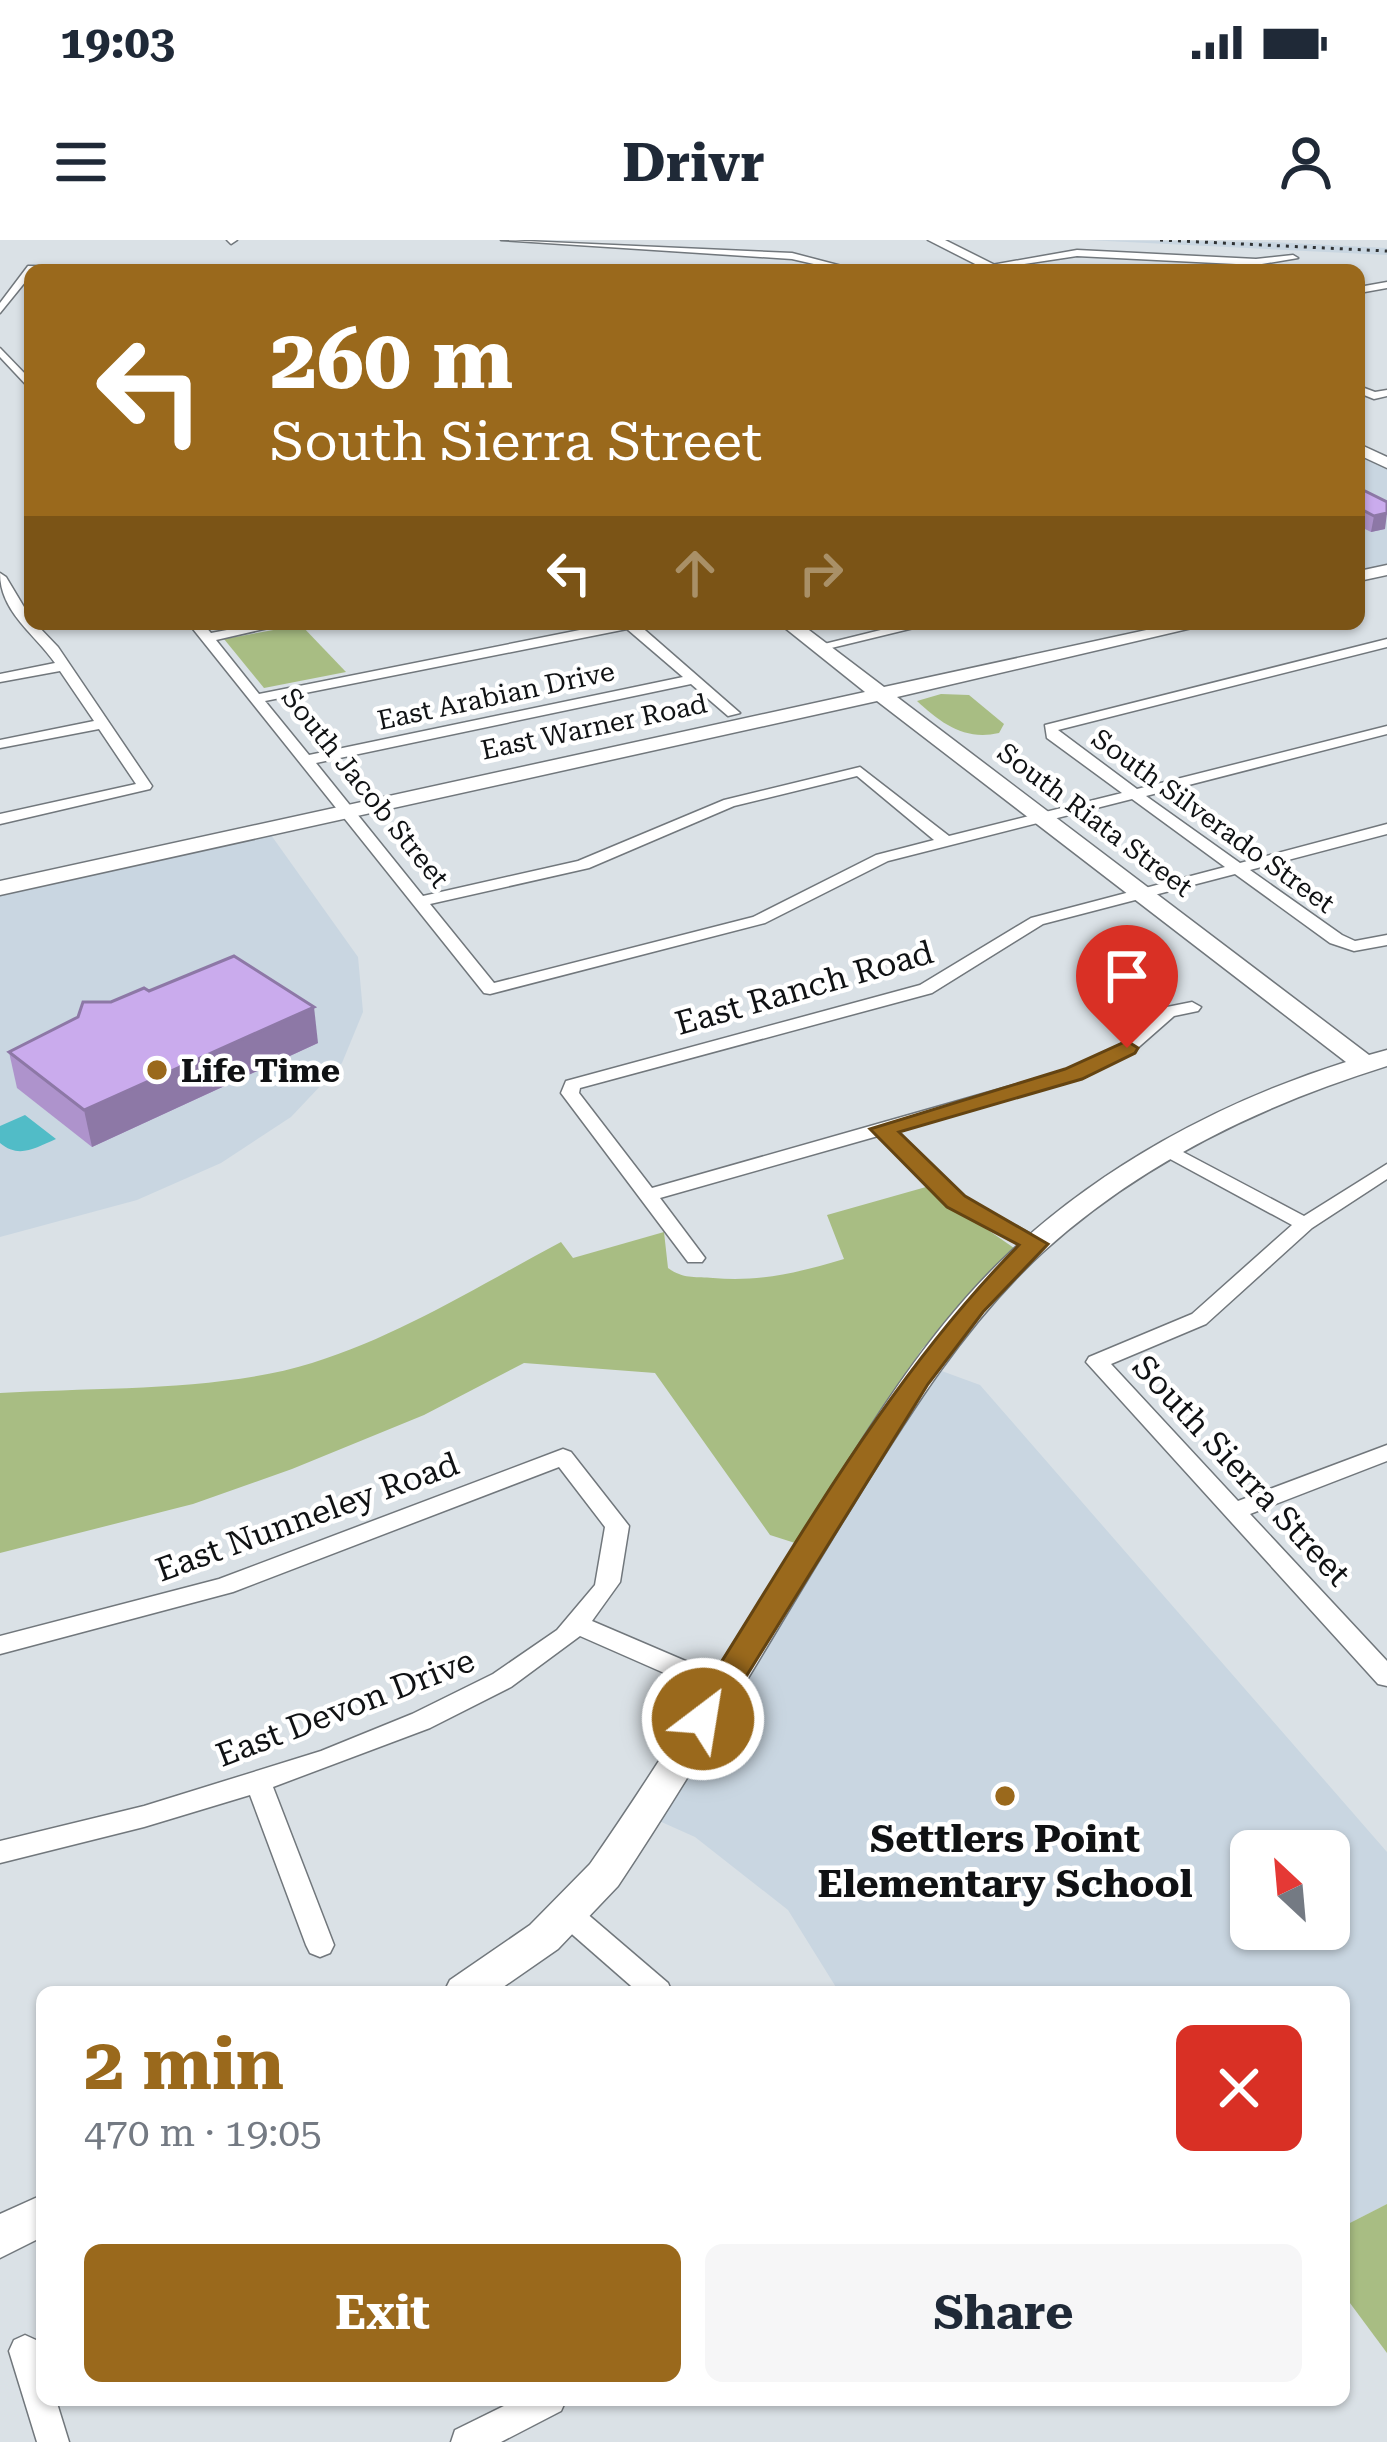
<!DOCTYPE html>
<html lang="en">
<head>
<meta charset="utf-8">
<style>
  :root { --surface:#fff; --page:#f6f6f7; --text:#1f2937; --muted:#747a83; --accent:#9a691c }
  body { margin:0; font-family:"Roboto Serif",serif; background:var(--page); color:var(--text); height:100vh; display:flex; flex-direction:column; font-size:45px; white-space:nowrap }
  * { box-sizing:border-box; margin:0 }
  p { font-size:39px; color:var(--muted) }
  .icon { flex:none; width:66px; height:66px; fill:none; stroke:currentColor; stroke-width:2; stroke-linecap:round; stroke-linejoin:round }
  .map { position:relative; flex:1; overflow:hidden }
  .details { position:absolute; left:36px; top:1746px; width:1314px; height:420px; display:flex; flex-direction:column; background:var(--surface); border-radius:18px; box-shadow:0 3px 9px #0004 }
  .details>* { flex:none }
  .guide { position:absolute; left:24px; top:24px; width:1341px; height:366px; border-radius:18px; box-shadow:0 3px 9px #0004; background:#9a691c; color:#fff; overflow:hidden }
  .needle { width:78px; rotate:334deg }
  .fabs { position:absolute; left:1230px; top:1590px; display:grid; gap:24px }
  .fabs a { display:grid; place-items:center; width:120px; height:120px; border-radius:18px; background:var(--surface); box-shadow:0 3px 9px #0004; font-size:60px }
  .pin { position:absolute; display:grid; place-items:center; width:102px; height:102px; color:#fff; margin:-123px -51px; border-radius:50% 50% 50% 0; rotate:-45deg; box-shadow:0 0 12px #0007 }
  .pin .icon { rotate:45deg }
  .me { position:absolute; width:132px; margin:-66px; rotate:31deg; stroke-linejoin:round; filter:drop-shadow(0 0 9px #0008) }
  .turn { display:flex; align-items:center; gap:42px; height:252px; padding:0 48px; font-size:54px }
  .turn .icon { width:156px; height:156px; stroke-width:2.5 }
  .turn b { display:block; font-size:84px; line-height:102px }
  .lanes { display:flex; align-items:center; height:114px; padding:0 48px; background:#0003; justify-content:center; gap:60px; direction:ltr }
  .lanes .off { opacity:.35 }
  .round { display:grid; place-items:center; flex:none; width:126px; height:126px; border-radius:18px; background:var(--page) }
  .headline { display:flex; align-items:center; justify-content:space-between; height:204px; padding:0 48px }
  h1 { font-size:72px; font-weight:700; line-height:90px; color:var(--accent) }
  .button { display:flex; gap:24px; margin-top:auto; padding:24px 48px }
  .button a { flex:1; height:138px; border-radius:18px; background:var(--accent); color:#fff; font-size:48px; font-weight:700; line-height:138px; text-align:center }
  .button a+a { background:var(--page); color:var(--text) }
  .status { display:flex; justify-content:space-between; align-items:center; height:84px; padding:0 60px; background:var(--surface); direction:ltr }
  .status svg { height:33px; fill:currentColor }
  header { display:flex; justify-content:space-between; align-items:center; height:156px; padding:0 48px; background:var(--surface); font-size:54px; font-weight:700 }
  .map>svg:first-child { display:block }
  .built { fill:#c9d6e1; fill-rule:evenodd }
  .green { fill:#a8bd83 }
  .water { fill:#51bcc7 }
  .lines { fill:none; stroke-linecap:round; stroke-linejoin:round }
  .street-casing { stroke:#71777c; stroke-width:3 }
  .secondary-casing { stroke:#71777c; stroke-width:3 }
  .street { fill:#fff; fill-rule:evenodd }
  .secondary { fill:#fff; fill-rule:evenodd }
  .rail { stroke:#2f3234; stroke-width:3; stroke-dasharray:3 6; stroke-linecap:butt }
  .wall { fill:#ae93cc }
  .shaded-wall { fill:#8d78a6 }
  .building { fill:#caabed; stroke:#8d78a6; stroke-width:3 }
  .route { fill:#9a691c; stroke:#644412; stroke-width:3 }
  .poi-dot { fill:#9a691c; stroke:#fff; stroke-width:4.5 }
  .labels { text-anchor:middle; stroke-width:9; stroke-linejoin:round; paint-order:stroke }
  .far-street-label { font-size:27px; fill:#101214; stroke:#fff }
  .street-label { font-size:33px; fill:#101214; stroke:#fff }
  .poi-label { font-size:33px; font-weight:bold; fill:#101214; stroke:#fff; text-anchor:start }
  .near-poi-label { font-size:39px; font-weight:bold; fill:#101214; stroke:#fff }
</style>
</head>
<body>
<div class="status"><b>19:03</b><svg viewBox="0 0 49 12"><path d="M0 12V9h3v3zM5 12V6h3v6zM10 12V3h3v9zM15 12V0h3v12zM26 1h20v11H26zM47 4h2v5h-2z"/></svg></div>
<header><svg class="icon" aria-label="menu" viewBox="0 0 24 24"><path d="M4 6h16M4 12h16M4 18h16"/></svg>Drivr<svg class="icon" aria-label="person" viewBox="0 0 24 24"><circle cx="12" cy="8" r="4"/><path d="M4 21q1-7 8-7t8 7"/></svg></header>
<div class="map">
<svg width="1387" height="2202" viewBox="0 0 1387 2202">
  <rect width="100%" height="100%" fill="#dae1e6"/>
  <g class="built">
    <path d="M1087,0L1269,2L1387,8V15Z"/>
    <path d="M1359,213L1387,227V325L1359,331Z"/>
    <path d="M271,595L358,717L363,772L342,823L291,877L221,923L137,960L0,997V656Z"/>
    <path d="M939,1130L980,1145L1387,1612V1964L1344,1986V1752H839L788,1670L695,1597L657,1580ZM1251,1611H1329V1689H1251Z"/>
  </g>
  <g class="green">
    <path d="M301,385L346,432L264,448L224,399Z"/>
    <path d="M941,454L969,455L1004,484L999,493C964,501 941,483 917,461Z"/>
    <path d="M926,947L1014,1008L922,1109L795,1303L770,1295L655,1133L524,1123L424,1175L292,1229L193,1264L0,1313V1153C98,1147 219,1152 312,1123C399,1096 480,1045 561,1002L573,1018L664,992L668,1028C685,1040 695,1036 713,1038C759,1042 797,1033 844,1019L827,975Z"/>
    <path d="M1387,1964V2113L1344,2055V1986Z"/>
  </g>
  <path class="water" d="M25,875L56,899C35,908 19,919 0,903V886Z"/>
  <g class="lines">
    <defs>
      <g id="street">
        <path d="M227,0H237L231,4Z"/>
        <path d="M501,0L792,13L857,30H840L792,19Z"/>
        <path d="M1077,10L1256,19L1293,15L1298,18L1256,25L1077,16L991,29L986,26Z"/>
        <path d="M28,26L94,27L99,30H30V36L0,73V63Z"/>
        <path d="M1387,42V48L1359,53V47Z"/>
        <path d="M0,108L30,139V149L0,117Z"/>
        <path d="M1359,146L1375,152L1387,150V156L1374,159L1359,153Z"/>
        <path d="M0,333L6,337L30,377V384H36L58,407L152,546L150,549L0,584V574L136,544L99,489L0,508V500L94,481L60,431L0,442V434L55,423C35,394 0,372 0,333Z"/>
        <path d="M189,384H203L211,393L258,384H286L216,400L259,454L610,384H638L740,473L728,476L691,444L316,523L423,656L578,621L724,560L860,527L949,596L1122,553L1047,498L1045,485L1387,399V407L1058,490L1137,549L1387,486V494L1146,556L1240,623L1387,584V594L1250,630L1342,695L1355,701L1387,695V705L1354,711L1330,703L1235,634L1043,684L932,753L580,848L579,853L652,948L1067,830L1121,804L1162,768L1192,762L1201,767L1198,771L1174,776L1133,812L1079,838L895,891L963,957L1042,1000L1045,1004L1042,1008H1028L949,965L878,896L660,958L705,1018L702,1022H688L561,853L566,841L920,745L1031,678L1225,627L1132,559L888,621L765,683L490,754L484,753ZM627,389L683,437L309,515L265,461ZM857,536L934,600L876,615L753,677L494,743L430,664L589,628L734,566Z"/>
        <path d="M905,384L926,385L819,411L812,407Z"/>
        <path d="M1166,903L1304,976L1387,924V939L1312,988L1206,1084L1111,1124L1238,1261L1387,1205V1221L1250,1274L1387,1421V1446L1378,1444L1086,1122L1089,1117L1192,1074L1292,985L1159,913L1157,909L1159,905Z"/>
        <path d="M563,1209L571,1212L629,1286L620,1342L592,1381L730,1440L733,1447L730,1454L721,1456L712,1454L580,1396L511,1447L430,1488L273,1547L334,1705L330,1713L320,1717L310,1713L306,1705L250,1555L144,1587L0,1623V1601L144,1566L321,1511L412,1474L493,1434L557,1390L595,1345L605,1287L559,1227L233,1352L0,1414V1396L219,1339Z"/>
        <path d="M568,1663L578,1666L668,1743L672,1752H638L558,1682L554,1674L558,1666Z"/>
        <path d="M25,2095L36,2100L42,2114V2160H56L69,2202H37L9,2111L14,2100Z"/>
        <path d="M516,2160H566L561,2171L501,2202H451L455,2190Z"/>
      </g>
      <g id="secondary">
        <path d="M928,0H945L1005,30H987Z"/>
        <path d="M1359,204L1387,217V228L1359,215Z"/>
        <path d="M1387,325V335L1359,341V331Z"/>
        <path d="M780,384H801L884,447L1174,384H1209L897,457L1369,815L1387,810V826C1262,865 1142,922 1044,1011C961,1087 902,1186 843,1281C768,1403 697,1527 618,1646L558,1709L496,1752H444L450,1740L530,1685L590,1624C672,1506 745,1383 822,1263C875,1178 929,1091 1001,1021C1097,928 1219,862 1346,822L877,461L0,655V641L865,452Z"/>
        <path d="M42,1955V1997L0,2018V1974Z"/>
      </g>
    </defs>
    <use href="#street" class="street-casing"/>
    <use href="#secondary" class="secondary-casing"/>
    <use href="#street" class="street"/>
    <use href="#secondary" class="secondary"/>
    <path class="rail" d="M1160,0L1387,11"/>
  </g>
  <g class="wall">
    <path d="M1359,248L1385,289L1371,292L1359,286Z"/>
    <path d="M149,751L318,803L92,907L17,848L9,812Z"/>
  </g>
  <g class="shaded-wall">
    <path d="M1387,273L1385,289L1371,292L1374,276Z"/>
    <path d="M314,767L318,803L92,907L84,870Z"/>
  </g>
  <g class="building">
    <path d="M1359,248L1387,262V273L1374,276L1359,268Z"/>
    <path d="M234,716L314,767L84,870L9,812L78,777L83,762H111L144,748L149,751Z"/>
  </g>
  <path class="route" d="M1127,801L1138,808L1135,813L1082,839L899,892L965,956L1048,1004L983,1072L928,1144L714,1488H691L686,1479L691,1470C793,1311 885,1140 1019,1005L947,967L870,889L1065,829Z"/>
  <g class="poi-dot">
    <circle cx="157" cy="830" r="12"/>
    <circle cx="1005" cy="1556" r="12"/>
  </g>
  <g class="labels">
    <g class="far-street-label">
      <text transform="translate(496 456) rotate(-12)" y="9">East Arabian Drive</text>
      <text transform="translate(594 487) rotate(-12)" y="9">East Warner Road</text>
      <text transform="translate(365 548) rotate(51)" y="9">South Jacob Street</text>
      <text transform="translate(1095 580) rotate(37)" y="9">South Riata Street</text>
      <text transform="translate(1213 581) rotate(36)" y="9">South Silverado Street</text>
    </g>
    <g class="street-label">
      <text transform="translate(804 747) rotate(-16)" y="12">East Ranch Road</text>
      <text transform="translate(1242 1230) rotate(47)" y="12">South Sierra Street</text>
      <text transform="translate(307 1276) rotate(-20)" y="12">East Nunneley Road</text>
      <text transform="translate(345 1467) rotate(-21)" y="12">East Devon Drive</text>
    </g>
    <g class="poi-label">
      <text x="181" y="842">Life Time</text>
    </g>
    <g class="near-poi-label">
      <text x="1005" y="1612">Settlers Point<tspan x="1005" dy="45">Elementary School</tspan></text>
    </g>
  </g>
</svg>
<div class="fabs">
<a><svg class="needle" viewBox="-14 -14 28 28"><path d="M0-13l5 13h-10z" fill="#e53935"/><path d="M0 13l5-13h-10z" fill="#747a83"/></svg></a>
</div>
<div class="pin" style="left:1127px;top:808px;background:#d93025"><svg class="icon" aria-label="arrive" viewBox="0 0 24 24"><path d="M6 21V4h12l-3 4 3 4H6"/></svg></div>
<svg class="me" style="left:703px;top:1479px" viewBox="-20 -20 40 40"><circle r="17" fill="#9a691c" stroke="#fff" stroke-width="3"/><path d="M0-11L8 9 0 5-8 9z" fill="#fff"/></svg>
<div class="guide">
<div class="turn"><svg class="icon" aria-label="left" viewBox="0 0 24 24"><path d="M17 20v-9H6M10 6l-5 5 5 5"/></svg><div><b>260 m</b>South Sierra Street</div></div>
<div class="lanes"><svg class="icon" aria-label="left" viewBox="0 0 24 24"><path d="M17 20v-9H6M10 6l-5 5 5 5"/></svg><svg class="icon off" aria-label="ahead" viewBox="0 0 24 24"><path d="M12 20V5M6 11l6-6 6 6"/></svg><svg class="icon off" aria-label="right" viewBox="0 0 24 24"><path d="M7 20v-9h11M14 6l5 5-5 5"/></svg></div>
</div>
<section class="details">
<div class="headline"><div><h1>2 min</h1><p>470 m · 19:05</p></div><a class="round" style="background:#d93025;color:#fff"><svg class="icon" aria-label="close" viewBox="0 0 24 24"><path d="M6 6l12 12M18 6L6 18"/></svg></a></div>
<div class="button"><a>Exit</a><a>Share</a></div>
</section>
</div>
</body>
</html>
